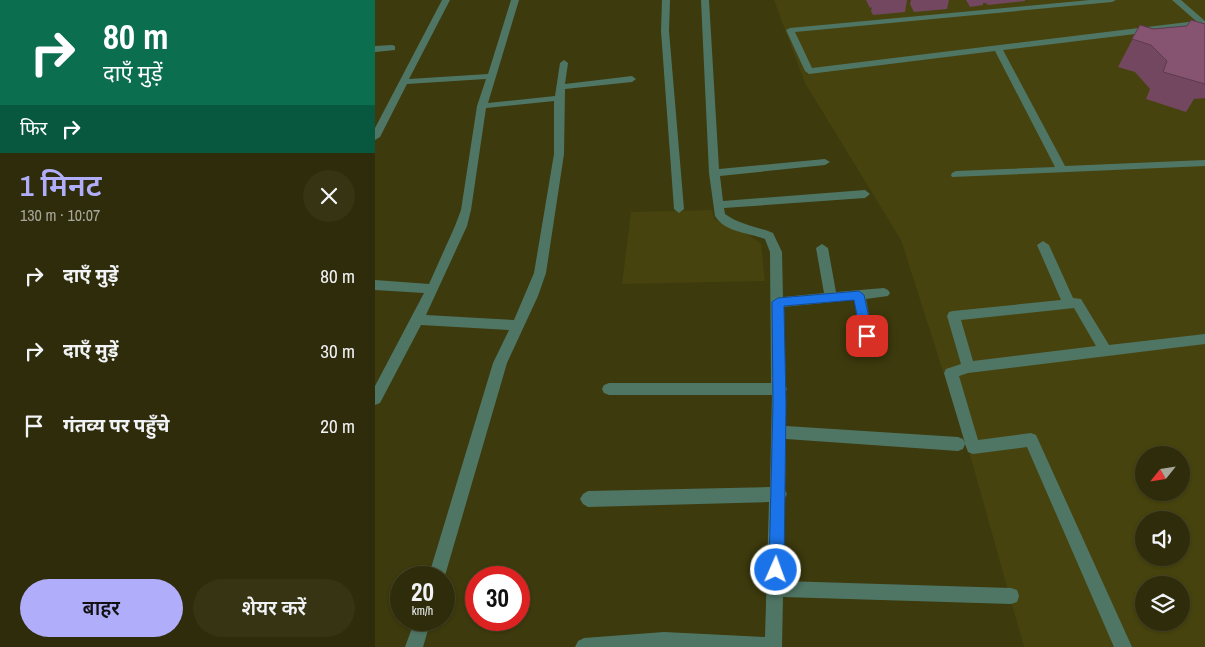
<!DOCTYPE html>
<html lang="hi">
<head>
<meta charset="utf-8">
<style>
  :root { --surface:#2e2c0a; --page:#363413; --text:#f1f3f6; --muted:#a7a79c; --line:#49482b; --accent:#b0aefa }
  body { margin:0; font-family:"Archivo Narrow","Noto Sans Devanagari",sans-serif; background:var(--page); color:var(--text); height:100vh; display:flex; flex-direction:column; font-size:19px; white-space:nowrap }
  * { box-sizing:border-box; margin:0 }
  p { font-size:16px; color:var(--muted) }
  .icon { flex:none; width:28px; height:28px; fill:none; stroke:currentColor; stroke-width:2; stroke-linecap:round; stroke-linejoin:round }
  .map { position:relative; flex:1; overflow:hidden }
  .panel { display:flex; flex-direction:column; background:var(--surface); width:375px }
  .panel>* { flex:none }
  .hud { background:#0b6e4f; color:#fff; overflow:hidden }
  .needle { width:32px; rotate:240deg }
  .controls { position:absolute; left:760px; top:446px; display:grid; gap:10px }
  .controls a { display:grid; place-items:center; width:55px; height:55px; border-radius:50%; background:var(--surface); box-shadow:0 1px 4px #0004,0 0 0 1px var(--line); font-size:25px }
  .speed { position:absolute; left:15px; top:566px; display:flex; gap:10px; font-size:25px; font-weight:700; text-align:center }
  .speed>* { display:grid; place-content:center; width:65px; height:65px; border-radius:50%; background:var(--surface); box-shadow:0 1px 4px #0004,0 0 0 1px var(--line); line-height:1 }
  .speed small { font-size:12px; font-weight:400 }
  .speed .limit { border:8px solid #d22; background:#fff; color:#111 }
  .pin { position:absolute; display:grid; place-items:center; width:42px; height:42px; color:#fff; margin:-21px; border-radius:10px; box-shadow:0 2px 8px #0006 }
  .me { position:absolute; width:55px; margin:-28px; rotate:2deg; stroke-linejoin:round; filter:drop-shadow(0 0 4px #0008) }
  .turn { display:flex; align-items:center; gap:18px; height:105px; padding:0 20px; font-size:22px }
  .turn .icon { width:65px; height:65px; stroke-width:2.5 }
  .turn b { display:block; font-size:35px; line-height:42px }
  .then { display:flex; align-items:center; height:48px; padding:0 20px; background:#0003; gap:10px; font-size:19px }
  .round { display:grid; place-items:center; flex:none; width:52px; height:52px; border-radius:26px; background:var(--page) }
  .head { display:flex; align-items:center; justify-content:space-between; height:85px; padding:0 20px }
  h1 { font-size:30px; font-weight:600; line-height:38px; color:var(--accent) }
  .button { display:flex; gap:10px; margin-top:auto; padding:10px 20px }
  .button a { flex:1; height:58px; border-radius:30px; background:var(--accent); color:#111; font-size:20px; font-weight:600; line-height:58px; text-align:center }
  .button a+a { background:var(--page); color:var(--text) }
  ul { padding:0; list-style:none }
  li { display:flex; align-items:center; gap:15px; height:75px; padding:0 20px }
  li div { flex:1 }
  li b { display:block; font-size:19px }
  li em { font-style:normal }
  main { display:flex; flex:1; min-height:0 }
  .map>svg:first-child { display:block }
  .built { fill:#47430e; fill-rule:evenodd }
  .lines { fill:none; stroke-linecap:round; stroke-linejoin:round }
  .minor { fill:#4f7665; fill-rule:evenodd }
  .wall { fill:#734760 }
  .building { fill:#865370; stroke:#5e3a4e }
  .route { fill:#1a73e8; stroke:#114b97 }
</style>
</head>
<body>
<main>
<section class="panel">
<div class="hud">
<div class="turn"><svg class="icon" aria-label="right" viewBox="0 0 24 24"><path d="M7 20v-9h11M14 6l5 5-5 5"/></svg><div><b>80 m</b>दाएँ मुड़ें</div></div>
<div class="then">फिर<svg class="icon" aria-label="right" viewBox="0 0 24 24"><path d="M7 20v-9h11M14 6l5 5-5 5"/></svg></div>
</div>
<div class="head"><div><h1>1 मिनट</h1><p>130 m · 10:07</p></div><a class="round"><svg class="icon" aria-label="close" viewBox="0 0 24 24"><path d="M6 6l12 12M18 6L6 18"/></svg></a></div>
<ul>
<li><svg class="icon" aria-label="right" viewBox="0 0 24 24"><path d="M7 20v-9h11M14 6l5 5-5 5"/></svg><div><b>दाएँ मुड़ें</b></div><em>80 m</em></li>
<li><svg class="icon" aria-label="right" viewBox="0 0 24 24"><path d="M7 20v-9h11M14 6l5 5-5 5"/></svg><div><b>दाएँ मुड़ें</b></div><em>30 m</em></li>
<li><svg class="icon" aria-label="arrive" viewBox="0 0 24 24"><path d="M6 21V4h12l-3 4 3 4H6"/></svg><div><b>गंतव्य पर पहुँचे</b></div><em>20 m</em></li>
</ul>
<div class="button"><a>बाहर</a><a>शेयर करें</a></div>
</section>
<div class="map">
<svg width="830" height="647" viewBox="0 0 830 647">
  <rect width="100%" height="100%" fill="#3d3a0d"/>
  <g class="built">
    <path d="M399,0H830V647H649L597,462L526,240L430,83ZM769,455H806V492H769ZM769,520H806V558H769ZM769,585H806V622H769Z"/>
    <path d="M337,210L340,220L374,235L386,244L390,281L247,284L256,212Z"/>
  </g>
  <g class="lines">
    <g class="minor">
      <path d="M67,0H75L34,79L113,74L136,0H144L113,103L180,96L185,63L189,60L193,63L190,84L257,76L261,79L257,82L190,89L189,154L171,273L163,296L132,363L69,579L53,578L118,363L134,330L46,325L5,403L0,405V386L49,293L0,290V280L54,284L80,226L86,210L102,106L111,79L32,84L5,137L0,140V128ZM179,101V154L159,273L139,320L51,315L92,226L96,210L111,108Z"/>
      <path d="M287,0H295L294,31L309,209L304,213L299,209L286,31Z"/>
      <path d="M326,0H334L344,169L450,159L455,162L450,165L345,176L348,201L490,190L495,194L490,198L349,208L350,214C365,225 381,226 398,233L407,252L408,297L449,293L441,248L447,244L453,248L461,292L509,288L513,290L515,293L513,296L491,299L498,336L496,340L492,341L488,340L486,336L479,300L408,307L410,385L412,389L410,393L411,426L583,437L588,439L590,443L569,373L571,369L586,364L572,316L574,312L578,311L686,300L662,245L668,241L674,245L698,298L706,299L734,345L830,334V344L593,373L584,376L603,440L656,433L661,435L757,647H739L652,447L598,454L593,452L590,444L588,449L583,451L411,439L410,490L412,494L410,498L408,581L636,588L642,590L644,596L642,602L636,604L408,597L407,647H200L203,641L209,638L289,632L390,637L394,502L213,507L208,504L205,499L208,494L213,491L395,487L397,395H234L229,393L227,389L229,385L234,383H396L395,252L390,239C372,232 351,233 340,216L334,173ZM699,308L721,346L598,361L586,320Z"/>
      <path d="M715,0H741L737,2L420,32L437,68L821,21L797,0H806L830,21V27L826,26L628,50L690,166L830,160V166L577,177L576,175L577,173L581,171L680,167L620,51L434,74L430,71L411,30L415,28Z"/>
      <path d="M17,45L20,46V50L0,52V46Z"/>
      <path d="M40,620H56L48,647H30Z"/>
    </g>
  </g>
  <g class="wall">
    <path d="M491,0H532L530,12L498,15L496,11L497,7L495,8Z"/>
    <path d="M536,0H574L572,9L539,12L535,4Z"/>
    <path d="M591,0H650V1L613,5L611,3H608V5L595,7Z"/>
    <path d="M830,24V98L819,99L811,112L771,99L775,89L760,72L743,67L765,25L778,29Z"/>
  </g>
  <path class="building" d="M816,20L830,24V84L788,72L792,61L776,45L757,39L765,25L778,29L812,26Z"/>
  <path class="route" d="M484,291L489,295L498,336L496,340H488L486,336L479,300L409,306L411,403L409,570L407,575L401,578L396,575L394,570L398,403L397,302L403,298Z"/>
</svg>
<div class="controls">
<a><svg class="needle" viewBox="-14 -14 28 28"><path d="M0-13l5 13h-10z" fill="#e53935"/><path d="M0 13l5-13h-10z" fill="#a7a79c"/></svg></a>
<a><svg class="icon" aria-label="sound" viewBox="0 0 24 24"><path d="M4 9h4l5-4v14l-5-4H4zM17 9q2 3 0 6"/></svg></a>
<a><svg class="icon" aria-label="layers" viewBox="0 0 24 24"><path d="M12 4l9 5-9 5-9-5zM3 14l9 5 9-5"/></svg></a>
</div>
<div class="speed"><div>20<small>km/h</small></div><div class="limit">30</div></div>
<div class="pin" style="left:492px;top:336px;background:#d93025"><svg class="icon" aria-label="arrive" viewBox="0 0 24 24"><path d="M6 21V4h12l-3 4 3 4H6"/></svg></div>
<svg class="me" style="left:401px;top:570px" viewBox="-20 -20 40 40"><circle r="17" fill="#1a73e8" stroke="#fff" stroke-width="3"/><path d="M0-11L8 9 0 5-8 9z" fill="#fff"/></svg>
</div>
</main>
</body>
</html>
